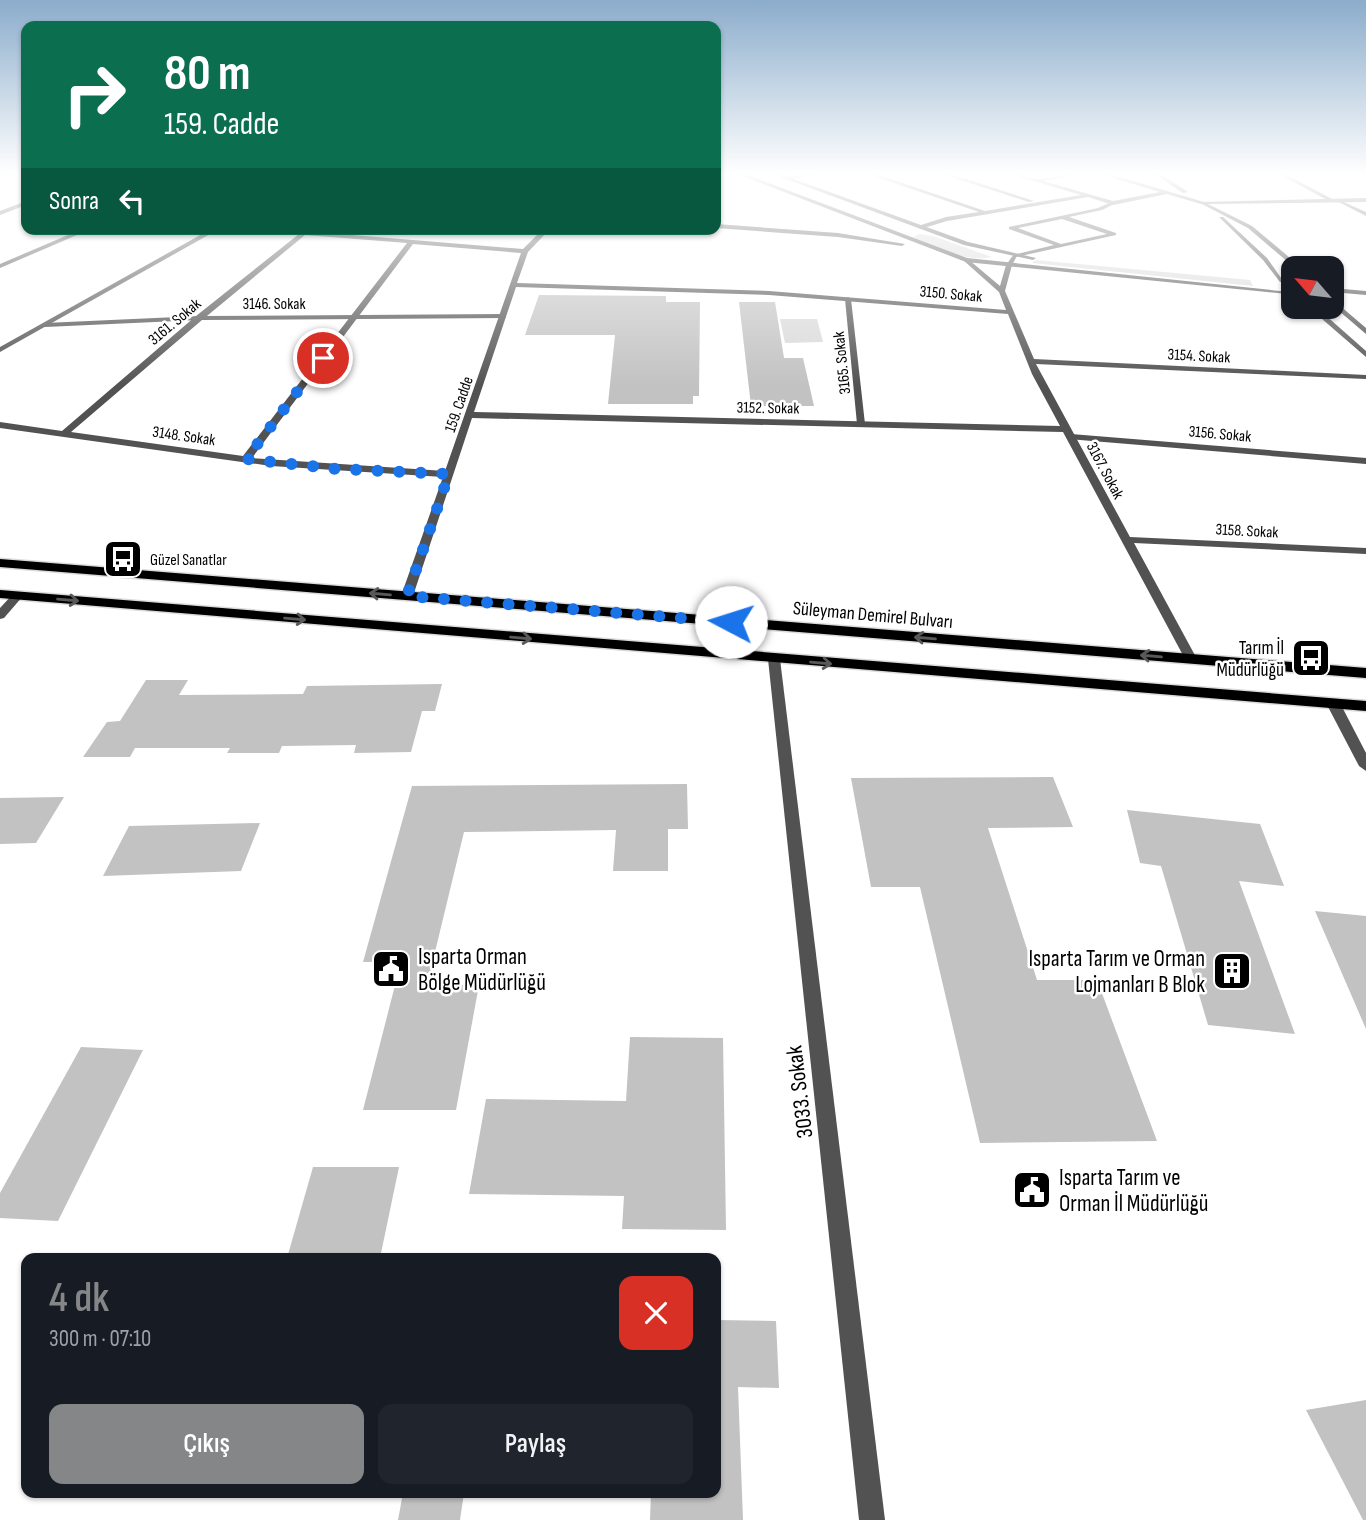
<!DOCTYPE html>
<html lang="tr">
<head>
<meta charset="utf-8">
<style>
  :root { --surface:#171b24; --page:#20242c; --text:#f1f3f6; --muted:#9ea1a6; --accent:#858687 }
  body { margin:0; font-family:"Sofia Sans Condensed",sans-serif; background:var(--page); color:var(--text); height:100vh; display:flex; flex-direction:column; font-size:26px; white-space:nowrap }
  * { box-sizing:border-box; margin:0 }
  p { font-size:23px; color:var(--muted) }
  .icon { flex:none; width:38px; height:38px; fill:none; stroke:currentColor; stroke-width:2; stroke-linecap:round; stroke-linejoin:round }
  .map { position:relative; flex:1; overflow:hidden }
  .sheet { position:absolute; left:21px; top:1253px; width:700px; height:245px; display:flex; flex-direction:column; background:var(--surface); border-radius:14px; box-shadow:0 2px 5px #0004 }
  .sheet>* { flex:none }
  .hud { position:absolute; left:21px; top:21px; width:700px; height:214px; border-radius:14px; box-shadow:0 2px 5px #0004; background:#0b6e4f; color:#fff; overflow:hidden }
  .needle { width:46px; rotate:298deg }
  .buttons { position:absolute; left:1281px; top:256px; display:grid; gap:14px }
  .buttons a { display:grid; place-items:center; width:63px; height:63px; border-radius:14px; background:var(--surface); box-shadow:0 2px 5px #0004; font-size:35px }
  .pin { position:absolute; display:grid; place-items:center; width:60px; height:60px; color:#fff; margin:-30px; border:4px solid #fff; border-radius:50%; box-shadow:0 2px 7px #0007 }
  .me { position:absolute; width:77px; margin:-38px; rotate:275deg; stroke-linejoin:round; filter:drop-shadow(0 0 5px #0008) }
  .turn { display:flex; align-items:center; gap:24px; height:147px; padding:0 28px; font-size:32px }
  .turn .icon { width:91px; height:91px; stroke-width:2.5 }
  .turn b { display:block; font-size:49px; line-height:60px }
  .then { display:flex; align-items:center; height:66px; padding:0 28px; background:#0003; gap:14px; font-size:26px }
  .round { display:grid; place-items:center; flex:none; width:74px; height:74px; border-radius:14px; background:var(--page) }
  .overview { display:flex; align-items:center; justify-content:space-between; height:119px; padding:0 28px }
  h1 { font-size:42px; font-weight:600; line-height:52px; color:var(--accent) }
  .primary-button { display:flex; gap:14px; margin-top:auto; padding:14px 28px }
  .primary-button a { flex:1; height:80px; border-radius:14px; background:var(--accent); color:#fff; font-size:28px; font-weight:600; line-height:80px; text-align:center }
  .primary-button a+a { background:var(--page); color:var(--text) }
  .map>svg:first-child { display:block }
  .green { fill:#d9d9d9 }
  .building { fill:#c2c2c2 }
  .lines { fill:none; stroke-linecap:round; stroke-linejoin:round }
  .primary-casing { stroke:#dbdbdb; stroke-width:3 }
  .service { fill:#525252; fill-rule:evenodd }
  .minor { fill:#525252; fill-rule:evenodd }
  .tertiary { fill:#525252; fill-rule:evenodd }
  .primary { fill:#000; fill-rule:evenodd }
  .oneway { stroke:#595959 }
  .route { stroke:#1a73e8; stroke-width:12; stroke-dasharray:0 21.6 }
  .labels { text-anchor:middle; stroke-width:5; stroke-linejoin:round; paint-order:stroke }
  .far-street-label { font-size:16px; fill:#000; stroke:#fff }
  .far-poi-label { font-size:16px; fill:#000; stroke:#fff; text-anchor:start }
  .street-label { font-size:19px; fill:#000; stroke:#fff }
  .poi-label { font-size:19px; fill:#000; stroke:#fff; text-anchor:end }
  .near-poi-label { font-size:23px; fill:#000; stroke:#fff; text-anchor:start }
  .near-street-label { font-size:23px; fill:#000; stroke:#fff }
</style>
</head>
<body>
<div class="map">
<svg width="1366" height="1520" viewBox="0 0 1366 1520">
  <rect width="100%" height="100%" fill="#fff"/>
  <g class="green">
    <path d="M919,234L933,236L992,257C969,263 933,248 913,237Z"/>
    <path d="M1035,260L1250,280L1253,286L1032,263Z"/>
    <path d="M780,319H817L823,342L785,343Z"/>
  </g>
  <g class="building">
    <path d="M539,295L666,296V302H700L699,396H693V404H608L615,335H525Z"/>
    <path d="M739,302H775L784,358H803L814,406H751Z"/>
    <path d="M146,680H188L179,695L303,694L307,686L442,684L435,711H422L411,752L354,753L356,745L282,746L279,753H227L230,748H135L130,757H83L107,722L120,721Z"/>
    <path d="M1053,777L1073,827L988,828L1037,980H1097L1157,1141L980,1143L920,887H871L851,778Z"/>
    <path d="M687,784L688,829H668V871H613L616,830L464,832L427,985H479L456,1110H363L401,962H363L412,786Z"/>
    <path d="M64,797L36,843L0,844V798Z"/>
    <path d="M1127,810L1260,824L1284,886L1239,881L1295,1034L1208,1025L1161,866L1140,863Z"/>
    <path d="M260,823L241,871L103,876L129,826Z"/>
    <path d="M1315,911L1366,916V1029Z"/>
    <path d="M630,1037L723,1038L726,1230L622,1229L624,1196L469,1194L486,1099L626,1101Z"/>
    <path d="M81,1047L143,1050L58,1221L0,1218V1193Z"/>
    <path d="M313,1167H399L380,1258H287Z"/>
    <path d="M716,1320L776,1321L779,1388L738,1387L743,1520H650L651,1493H716Z"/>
    <path d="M1366,1400V1520H1363L1306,1410Z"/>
    <path d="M403,1493H464L460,1520H398Z"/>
  </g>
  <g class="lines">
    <defs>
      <g id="primary">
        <path d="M0,559L1366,668V678L0,567Z"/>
        <path d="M0,590L1366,701V711L0,598Z"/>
      </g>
    </defs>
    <use href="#primary" class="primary-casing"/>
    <g class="service">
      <path d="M808,173H823L786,180L783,178Z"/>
      <path d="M1111,202L1116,203L1102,210L1069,217L1116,233V235L1016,257L1013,255L1054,245L1009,229V227L1098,208ZM1062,219L1107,234L1061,244L1018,228Z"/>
      <path d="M848,297L851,299L865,424L861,427L857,424L845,299Z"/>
      <path d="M503,314L506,318L199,320L45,327L41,325L45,323L199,316Z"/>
      <path d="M1071,434L1366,458V464L1068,439L1066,437Z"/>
    </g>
    <g class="minor">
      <path d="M865,173H873L985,211L1081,195L1008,173C1018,173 1026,178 1036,179C1050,180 1067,173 1082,173L1043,181L1113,201L1160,192L1097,173H1106L1204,202L1201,204L1167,194L1113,205L1088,197L947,221L920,229L918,226L946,217L979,212Z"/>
      <path d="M939,173H947L1034,201L1029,202Z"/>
      <path d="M1153,173H1159L1188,192L1183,193Z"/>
      <path d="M1277,173H1283L1334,200L1329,201Z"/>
      <path d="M1337,199L1366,212V216L1337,201Z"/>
      <path d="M26,201V205L0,215V211Z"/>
      <path d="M82,229H91L0,268V264Z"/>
      <path d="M211,229H219L0,352V347Z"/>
      <path d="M251,229H279L523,249L543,229H550L528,252L517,283L769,291L1006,310L999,292L963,260L968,259L1000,286L1006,265L1014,254H1018L1012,265L1005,291L1034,359L1366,375V379L1036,364L1130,537L1366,548V554L1134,543L1197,659L1191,663L1185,659L1063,432L472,418L413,596L407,599L401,596L443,477L271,466L0,428V422L62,431L196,316L299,234ZM305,235L407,243L243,456L71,432L202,320ZM413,244L521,253L445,471L252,458ZM516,287L769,295L1008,314L1032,374L1060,426L474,412Z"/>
      <path d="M774,655L780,659L885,1520H859L768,659Z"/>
      <path d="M1333,699L1340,703L1366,753V771L1359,766L1326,703Z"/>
    </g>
    <g class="tertiary">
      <path d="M0,173H26V176L1,175Z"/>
      <path d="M735,173H742L967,258L1290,292L1287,294L966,262Z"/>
      <path d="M770,173H777L968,242L1036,258L1033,260L964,245Z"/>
      <path d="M1366,198V202L1208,204L1252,226L1302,268H1295L1248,228L1198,202Z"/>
      <path d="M1219,217H1223L1267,258L1284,282H1280L1263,260Z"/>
      <path d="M716,224L838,233L905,244L902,246L838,237L716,228Z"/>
      <path d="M1332,288L1366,291V295L1332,292Z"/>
      <path d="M1332,299L1366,328V334L1332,305Z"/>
      <path d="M1307,306H1315L1366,351V357Z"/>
      <path d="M17,593L23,596L4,618L0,619V608L13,594Z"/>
    </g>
    <use href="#primary" class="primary"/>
  </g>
  <defs><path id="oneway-shaft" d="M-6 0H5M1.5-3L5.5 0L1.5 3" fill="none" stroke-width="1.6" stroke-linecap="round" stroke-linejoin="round" transform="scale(1.75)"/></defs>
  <g class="oneway">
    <use href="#oneway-shaft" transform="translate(380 594) rotate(-175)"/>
    <use href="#oneway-shaft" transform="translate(68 600) rotate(5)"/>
    <use href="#oneway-shaft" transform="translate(295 619) rotate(5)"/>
    <use href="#oneway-shaft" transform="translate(521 638) rotate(5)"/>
    <use href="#oneway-shaft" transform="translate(925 638) rotate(-175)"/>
    <use href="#oneway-shaft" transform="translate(1151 656) rotate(-175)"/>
    <use href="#oneway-shaft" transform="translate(821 663) rotate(5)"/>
  </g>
  <linearGradient id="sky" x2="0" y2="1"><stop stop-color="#8baccb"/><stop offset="0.45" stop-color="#fff"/><stop offset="1" stop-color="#fff" stop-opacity="0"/></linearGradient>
  <rect width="1366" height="386" fill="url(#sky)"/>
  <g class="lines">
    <path class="route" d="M323,358L246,459L337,469L449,474L407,596L731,622"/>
  </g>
  <defs>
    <symbol id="bus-square" viewBox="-11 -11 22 22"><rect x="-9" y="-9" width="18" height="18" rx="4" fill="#000" stroke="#fff"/><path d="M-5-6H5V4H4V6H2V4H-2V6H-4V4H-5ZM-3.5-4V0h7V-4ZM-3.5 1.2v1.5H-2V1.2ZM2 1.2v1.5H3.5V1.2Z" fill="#fff"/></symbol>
    <symbol id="civic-square" viewBox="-11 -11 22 22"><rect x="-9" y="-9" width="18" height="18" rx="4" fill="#000" stroke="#fff"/><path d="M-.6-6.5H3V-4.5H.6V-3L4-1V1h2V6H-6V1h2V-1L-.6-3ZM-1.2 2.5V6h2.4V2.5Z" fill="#fff"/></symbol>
    <symbol id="building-square" viewBox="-11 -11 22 22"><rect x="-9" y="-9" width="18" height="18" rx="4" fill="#000" stroke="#fff"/><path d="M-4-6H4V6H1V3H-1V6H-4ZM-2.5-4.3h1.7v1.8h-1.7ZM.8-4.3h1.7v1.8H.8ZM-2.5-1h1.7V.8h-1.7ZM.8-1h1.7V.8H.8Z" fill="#fff"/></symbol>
  </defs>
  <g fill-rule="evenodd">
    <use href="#bus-square" x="101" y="537" width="44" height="44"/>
    <use href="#bus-square" x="1289" y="636" width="44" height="44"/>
    <use href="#civic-square" x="369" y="947" width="44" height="44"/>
    <use href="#building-square" x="1210" y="949" width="44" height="44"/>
    <use href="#civic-square" x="1010" y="1168" width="44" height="44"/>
  </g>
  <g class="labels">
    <g class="far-street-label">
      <text transform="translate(951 293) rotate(5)" y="6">3150. Sokak</text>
      <text x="274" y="309">3146. Sokak</text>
      <text transform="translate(174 321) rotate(-40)" y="6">3161. Sokak</text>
      <text transform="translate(1199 355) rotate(3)" y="6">3154. Sokak</text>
      <text transform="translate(841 363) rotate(-96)" y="6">3165. Sokak</text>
      <text transform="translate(458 404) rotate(-71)" y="6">159. Cadde</text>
      <text transform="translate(768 407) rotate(1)" y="6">3152. Sokak</text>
      <text transform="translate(1220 433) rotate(5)" y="6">3156. Sokak</text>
      <text transform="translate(184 435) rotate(8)" y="6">3148. Sokak</text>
      <text transform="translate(1106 470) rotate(62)" y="6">3167. Sokak</text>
      <text transform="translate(1247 530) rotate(3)" y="6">3158. Sokak</text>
    </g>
    <g class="far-poi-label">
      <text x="150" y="565">Güzel Sanatlar</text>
    </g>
    <g class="street-label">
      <text transform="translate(873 614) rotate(5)" y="7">Süleyman Demirel Bulvarı</text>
    </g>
    <g class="poi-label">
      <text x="1284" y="654">Tarım İl<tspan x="1284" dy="22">Müdürlüğü</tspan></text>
    </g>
    <g class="near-poi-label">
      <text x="418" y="964">Isparta Orman<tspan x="418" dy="26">Bölge Müdürlüğü</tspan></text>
      <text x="1205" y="966" text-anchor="end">Isparta Tarım ve Orman<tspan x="1205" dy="26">Lojmanları B Blok</tspan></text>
      <text x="1059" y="1185">Isparta Tarım ve<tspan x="1059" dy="26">Orman İl Müdürlüğü</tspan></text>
    </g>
    <g class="near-street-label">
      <text transform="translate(799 1092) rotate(-97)" y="8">3033. Sokak</text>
    </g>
  </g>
</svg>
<div class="buttons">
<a><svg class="needle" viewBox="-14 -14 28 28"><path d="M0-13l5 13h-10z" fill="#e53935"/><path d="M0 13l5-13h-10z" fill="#9ea1a6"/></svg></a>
</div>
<div class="pin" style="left:323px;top:358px;background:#d93025"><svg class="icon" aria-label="arrive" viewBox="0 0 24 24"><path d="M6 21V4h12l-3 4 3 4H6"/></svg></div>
<svg class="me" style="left:731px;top:622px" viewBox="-20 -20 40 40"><circle r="19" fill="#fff"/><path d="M0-13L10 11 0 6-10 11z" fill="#1a73e8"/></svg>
<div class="hud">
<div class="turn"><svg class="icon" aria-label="right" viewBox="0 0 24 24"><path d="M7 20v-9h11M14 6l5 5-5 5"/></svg><div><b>80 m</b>159. Cadde</div></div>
<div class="then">Sonra<svg class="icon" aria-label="left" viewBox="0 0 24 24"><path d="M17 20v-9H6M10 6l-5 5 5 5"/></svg></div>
</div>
<section class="sheet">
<div class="overview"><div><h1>4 dk</h1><p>300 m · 07:10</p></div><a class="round" style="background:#d93025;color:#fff"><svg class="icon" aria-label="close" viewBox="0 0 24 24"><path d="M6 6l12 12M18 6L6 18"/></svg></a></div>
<div class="primary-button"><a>Çıkış</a><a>Paylaş</a></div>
</section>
</div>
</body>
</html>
